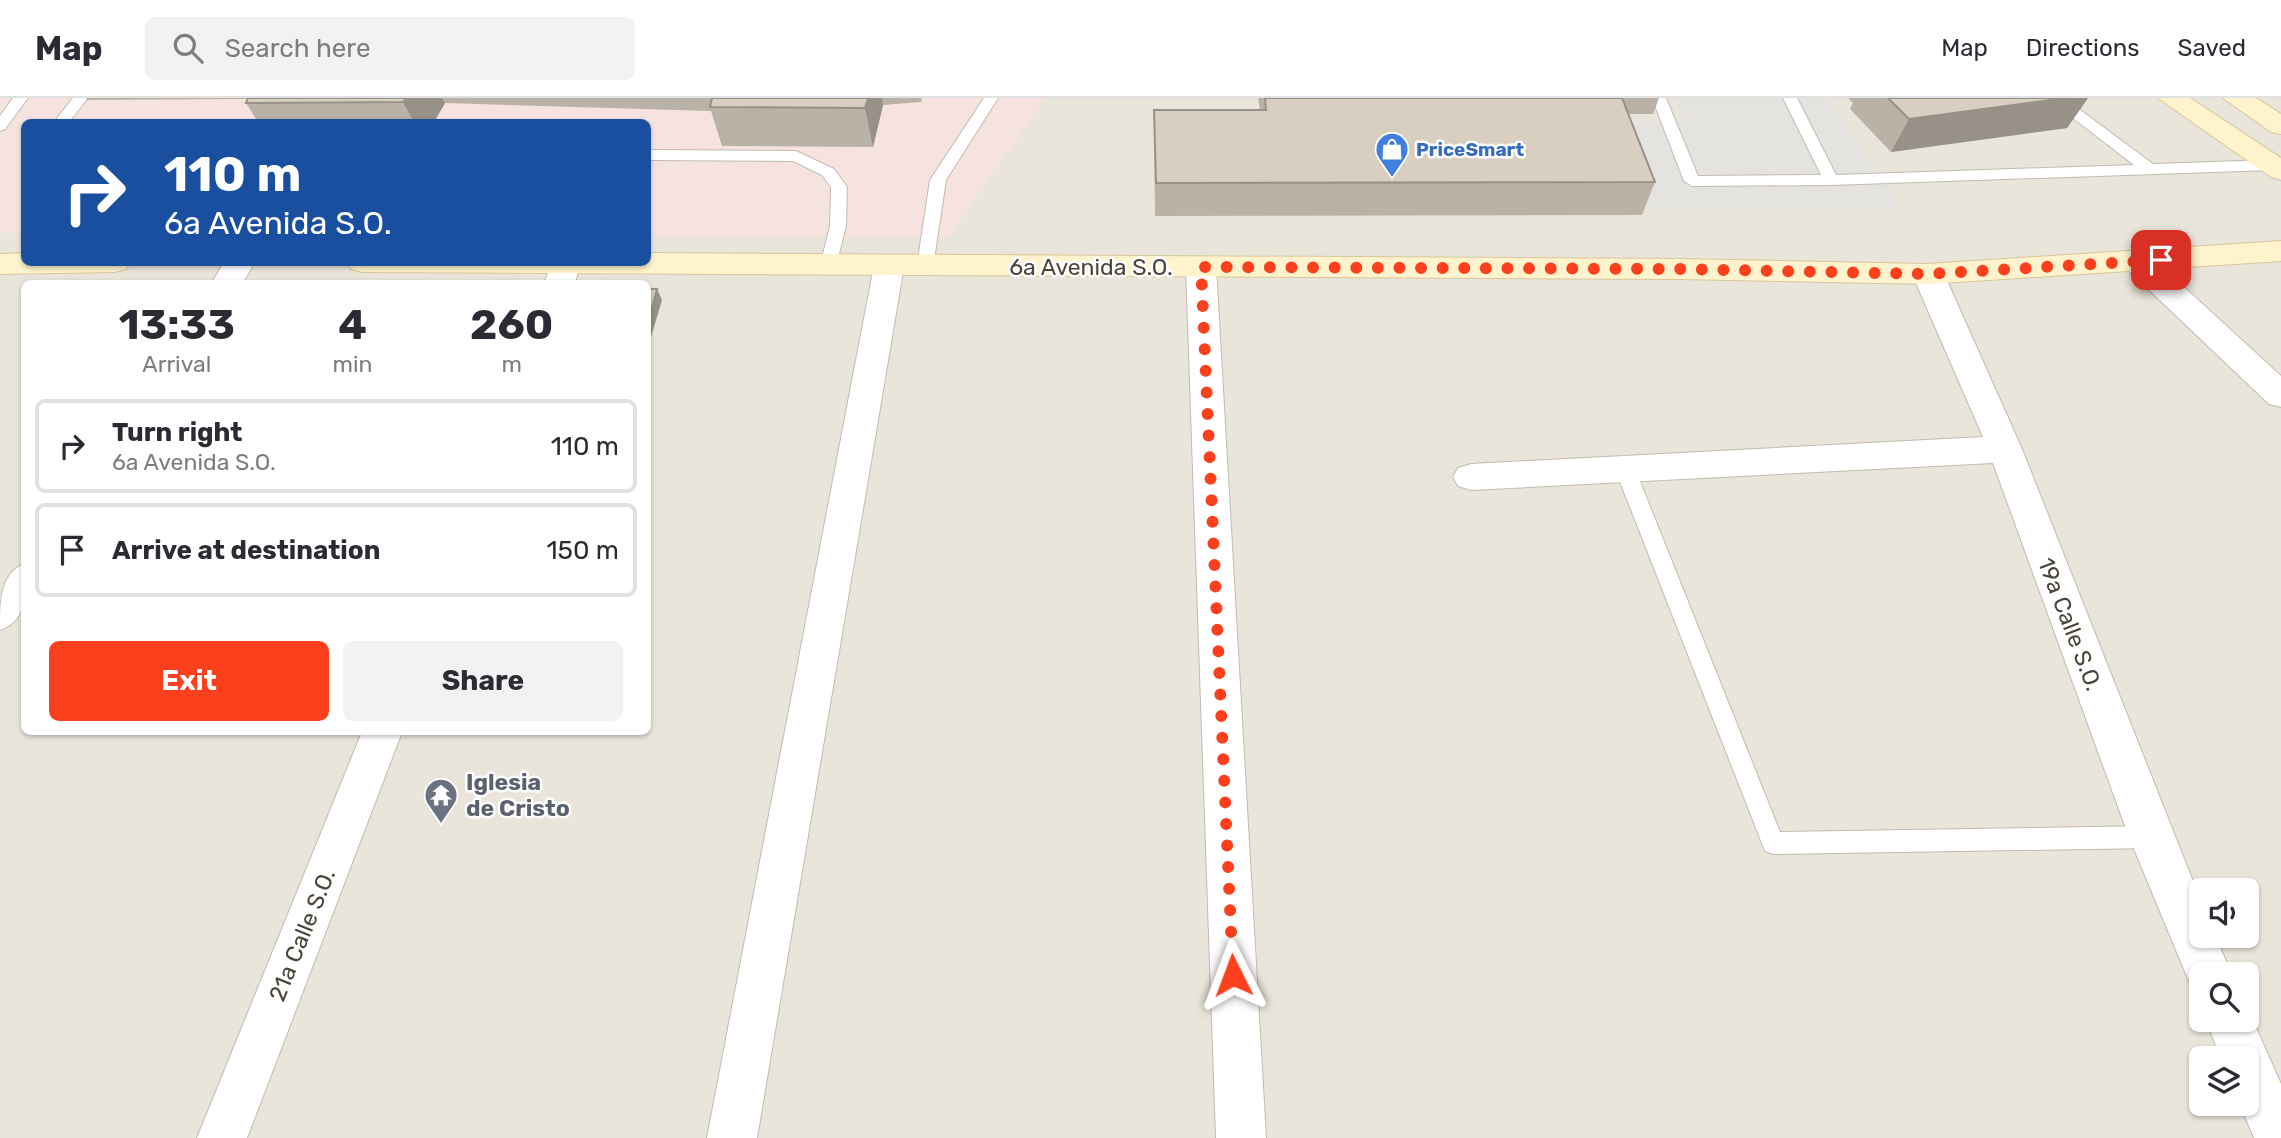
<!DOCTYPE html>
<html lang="en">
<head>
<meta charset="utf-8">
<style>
  :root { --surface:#fff; --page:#f2f2f3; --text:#2b2b33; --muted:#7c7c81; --line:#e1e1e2; --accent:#fc3f1d }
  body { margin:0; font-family:Rubik,sans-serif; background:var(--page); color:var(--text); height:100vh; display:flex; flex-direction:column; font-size:26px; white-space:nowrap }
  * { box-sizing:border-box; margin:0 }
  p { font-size:23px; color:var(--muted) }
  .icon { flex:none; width:38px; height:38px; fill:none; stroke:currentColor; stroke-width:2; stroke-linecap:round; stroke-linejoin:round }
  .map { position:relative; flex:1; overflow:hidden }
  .panel { position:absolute; left:21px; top:182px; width:630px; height:455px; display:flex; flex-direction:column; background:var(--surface); border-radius:10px; box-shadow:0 2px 5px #0004 }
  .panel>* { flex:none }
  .hud { position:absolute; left:21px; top:21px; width:630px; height:147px; border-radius:10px; box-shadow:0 2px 5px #0004; background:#1a4fa0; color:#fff; overflow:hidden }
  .buttons { position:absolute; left:2189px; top:780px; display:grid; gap:14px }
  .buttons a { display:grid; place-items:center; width:70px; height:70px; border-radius:10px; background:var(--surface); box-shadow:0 2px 5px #0004; font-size:35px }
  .pin { position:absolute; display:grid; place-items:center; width:60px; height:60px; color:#fff; margin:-30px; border-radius:14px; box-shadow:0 4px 10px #0006 }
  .me { position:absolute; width:77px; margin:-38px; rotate:357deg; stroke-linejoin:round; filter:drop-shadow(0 0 5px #0008) }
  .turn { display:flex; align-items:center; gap:24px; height:147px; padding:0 28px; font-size:32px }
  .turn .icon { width:91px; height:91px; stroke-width:2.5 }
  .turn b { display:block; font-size:49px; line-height:60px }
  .eta { display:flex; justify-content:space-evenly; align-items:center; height:119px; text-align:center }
  .eta b { font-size:42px; font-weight:700; line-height:49px }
  .cta { display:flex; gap:14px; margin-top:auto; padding:14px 28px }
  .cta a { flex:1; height:80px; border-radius:10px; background:var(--accent); color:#fff; font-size:28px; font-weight:700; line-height:80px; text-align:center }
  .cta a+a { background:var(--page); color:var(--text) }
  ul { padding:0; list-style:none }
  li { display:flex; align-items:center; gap:21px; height:94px; margin:0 14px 10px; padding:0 14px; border:4px solid var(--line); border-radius:10px }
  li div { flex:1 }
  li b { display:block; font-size:26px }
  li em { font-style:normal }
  header { display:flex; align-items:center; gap:42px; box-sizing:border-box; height:98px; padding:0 35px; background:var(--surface); border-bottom:2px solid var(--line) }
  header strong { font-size:33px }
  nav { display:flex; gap:38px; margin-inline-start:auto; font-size:24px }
  .search { width:490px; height:63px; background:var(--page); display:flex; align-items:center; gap:18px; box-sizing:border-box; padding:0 24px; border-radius:10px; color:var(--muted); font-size:26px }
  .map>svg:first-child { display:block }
  .residential { fill:#eae5da; fill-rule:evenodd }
  .medical { fill:#f6e3e0 }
  .parking { fill:#e5e3e0 }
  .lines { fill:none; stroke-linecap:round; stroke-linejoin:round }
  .lane-casing { stroke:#c2bbae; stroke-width:2 }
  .street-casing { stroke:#c2bbae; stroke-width:2 }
  .secondary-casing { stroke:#d6c79b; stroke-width:2 }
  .lane { fill:#fff; fill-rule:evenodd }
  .street { fill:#fff; fill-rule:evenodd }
  .secondary { fill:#fff3cd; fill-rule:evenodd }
  .wall { fill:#bab2a6 }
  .shaded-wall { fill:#979187 }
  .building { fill:#d8cfc1; stroke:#979187; stroke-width:2 }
  .route { stroke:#fc3f1d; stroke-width:12; stroke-dasharray:0 21.6 }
  .labels { text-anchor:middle; stroke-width:5; stroke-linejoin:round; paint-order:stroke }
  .far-shop-label { font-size:19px; font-weight:bold; fill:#366cbe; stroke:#fff; text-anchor:start }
  .street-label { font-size:23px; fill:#4b4439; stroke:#fff }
  .worship-label { font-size:23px; font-weight:bold; fill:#5b616d; stroke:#fff; text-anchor:start }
</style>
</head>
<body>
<header>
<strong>Map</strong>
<div class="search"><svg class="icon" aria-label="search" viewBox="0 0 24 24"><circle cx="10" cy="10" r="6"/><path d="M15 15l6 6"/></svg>Search here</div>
<nav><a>Map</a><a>Directions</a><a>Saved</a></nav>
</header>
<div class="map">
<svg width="2281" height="1040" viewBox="0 0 2281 1040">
  <rect width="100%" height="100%" fill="#f6f3ec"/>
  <path class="residential" d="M0,0H2281V1040H0ZM24,24H648V164H24ZM24,186H648V634H24ZM2202,793H2247V838H2202ZM2202,877H2247V922H2202ZM2202,961H2247V1006H2202Z"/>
  <path class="medical" d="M0,0H1045L949,139L648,138V24H24V135H0Z"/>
  <path class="parking" d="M1675,0H1828L1902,112H1652L1618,23L1685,25Z"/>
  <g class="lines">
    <defs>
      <g id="lane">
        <path d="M13,0H28L5,31L0,33V18Z"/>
        <path d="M73,0H88L69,24H54Z"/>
        <path d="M984,0H998L946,82L933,168L925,174L919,172L917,168L930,82Z"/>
        <path d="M1652,0H1666L1698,78L1821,77L1783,0H1797L1836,77L2134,67L2047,0H2064L2153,66L2271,62L2279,67L2271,72L1831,87L1692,88L1684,83Z"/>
        <path d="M648,52L796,53L834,71L847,89L846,128L836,168L828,174L820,168L830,128L831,89L822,77L793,63L648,62Z"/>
        <path d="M1625,364L1635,371L1780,734L2151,728L2159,731L2163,739L2159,747L2151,750L1773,756L1765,753L1615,371Z"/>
      </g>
      <g id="street">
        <path d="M2137,153L2148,156L2281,278V309L2269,306L2126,170L2122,163L2126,156Z"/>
        <path d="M889,158L900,161L904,168L757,1040H707L874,168L878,161Z"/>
        <path d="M1201,159L1212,162L1216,169L1266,1040H1216L1186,169L1190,162Z"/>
        <path d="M224,164H255L242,186H211Z"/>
        <path d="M552,164H580L575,186H544Z"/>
        <path d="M1928,166L1939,169L1944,176L2022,351L2202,806V838H2215L2232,877H2202V897L2193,893L2129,739L1993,365L1471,392L1458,388L1453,379L1458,370L1471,366L1983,339L1912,176L1917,169Z"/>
        <path d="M24,466C26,492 29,522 0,532C0,504 0,476 24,466Z"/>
        <path d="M362,634H402L247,1040H197Z"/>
        <path d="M2247,909L2281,986V1040H2254L2240,1006H2247V961H2221L2206,922H2247Z"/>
      </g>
      <g id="secondary">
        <path d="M2158,0H2190L2281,60V82L2271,79Z"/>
        <path d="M2223,0H2256L2281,16V36L2271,34Z"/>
        <path d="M2281,143V163L1928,186L1679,181L362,174L351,171L347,164H648V155L1679,161L1928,166Z"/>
        <path d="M24,155V164H130L126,171L115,174L0,176V156Z"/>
      </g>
    </defs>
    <use href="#lane" class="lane-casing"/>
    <use href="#street" class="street-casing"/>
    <use href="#secondary" class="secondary-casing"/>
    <use href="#lane" class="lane"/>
    <use href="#street" class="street"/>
    <use href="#secondary" class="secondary"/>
  </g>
  <g class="wall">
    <path d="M86,0H922L921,4L883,7L873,49L722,48L711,13L445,5L434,24H258L246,5L248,1L87,2Z"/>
    <path d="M1258,0H1659L1653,16H1628L1655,84L1642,117L1155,118L1154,12H1260Z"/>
    <path d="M1848,0H2088L2067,30L1891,54L1850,11L1853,5Z"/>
  </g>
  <g class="shaded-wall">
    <path d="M406,0H442L445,5L434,24H414L403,4Z"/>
    <path d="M868,0H882L883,7L873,49L865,10Z"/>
    <path d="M2066,0H2088L2067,30L1891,54L1909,21Z"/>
    <path d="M657,191L662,202L648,249V224Z"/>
  </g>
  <g class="building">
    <path d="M248,0H406L403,4L246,5Z"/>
    <path d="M712,0H868L865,10L710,9Z"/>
    <path d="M1265,0H1622L1655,84L1156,85L1154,12H1266Z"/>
    <path d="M1888,0H2066L1909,21Z"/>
    <path d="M648,191H657L648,224Z"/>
  </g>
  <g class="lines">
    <path class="route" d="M1233,877L1201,169L1679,171L1928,176L2161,162"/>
  </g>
  <defs>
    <symbol id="shop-pin" viewBox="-11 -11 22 30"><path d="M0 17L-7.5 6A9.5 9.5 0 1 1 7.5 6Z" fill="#3f7fe0" stroke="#fff"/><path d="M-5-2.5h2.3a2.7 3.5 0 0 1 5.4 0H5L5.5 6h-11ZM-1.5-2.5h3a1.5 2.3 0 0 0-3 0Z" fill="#fff"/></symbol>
    <symbol id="temple-pin" viewBox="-11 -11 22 30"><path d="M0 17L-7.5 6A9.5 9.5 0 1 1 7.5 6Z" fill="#6b7280" stroke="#fff"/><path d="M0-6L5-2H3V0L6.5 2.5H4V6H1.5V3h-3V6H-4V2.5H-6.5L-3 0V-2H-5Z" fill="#fff"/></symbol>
  </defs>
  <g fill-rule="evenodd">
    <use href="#shop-pin" x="1373" y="32" width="38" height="52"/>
    <use href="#temple-pin" x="422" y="678" width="38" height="52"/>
  </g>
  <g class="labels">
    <g class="far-shop-label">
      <text x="1416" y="58">PriceSmart</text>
    </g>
    <g class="street-label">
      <text x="1091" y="177">6a Avenida S.O.</text>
      <text transform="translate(2070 526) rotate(69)" y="8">19a Calle S.O.</text>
      <text transform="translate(302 837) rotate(-68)" y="8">21a Calle S.O.</text>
    </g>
    <g class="worship-label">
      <text x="466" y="692">Iglesia<tspan x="466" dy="26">de Cristo</tspan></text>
    </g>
  </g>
</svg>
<div class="buttons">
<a><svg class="icon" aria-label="sound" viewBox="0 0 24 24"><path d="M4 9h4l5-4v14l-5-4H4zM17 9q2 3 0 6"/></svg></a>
<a><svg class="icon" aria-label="search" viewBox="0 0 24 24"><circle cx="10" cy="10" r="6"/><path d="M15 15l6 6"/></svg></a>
<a><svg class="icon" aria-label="layers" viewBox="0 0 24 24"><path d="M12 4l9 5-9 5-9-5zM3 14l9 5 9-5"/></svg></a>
</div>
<div class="pin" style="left:2161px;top:162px;background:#d93025"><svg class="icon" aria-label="arrive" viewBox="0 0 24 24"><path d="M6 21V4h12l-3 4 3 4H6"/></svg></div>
<svg class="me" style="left:1233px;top:877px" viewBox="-20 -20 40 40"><path d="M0-17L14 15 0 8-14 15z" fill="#fc3f1d" stroke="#fff" stroke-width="4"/></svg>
<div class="hud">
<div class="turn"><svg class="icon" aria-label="right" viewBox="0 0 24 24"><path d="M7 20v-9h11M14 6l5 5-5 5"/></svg><div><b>110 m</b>6a Avenida S.O.</div></div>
</div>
<section class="panel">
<div class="eta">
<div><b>13:33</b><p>Arrival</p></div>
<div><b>4</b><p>min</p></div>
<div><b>260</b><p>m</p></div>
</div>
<ul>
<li><svg class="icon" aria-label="right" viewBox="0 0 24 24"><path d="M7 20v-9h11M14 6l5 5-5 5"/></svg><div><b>Turn right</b><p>6a Avenida S.O.</p></div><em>110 m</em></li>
<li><svg class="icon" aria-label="arrive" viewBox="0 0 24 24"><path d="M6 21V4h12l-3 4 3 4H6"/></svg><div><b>Arrive at destination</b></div><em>150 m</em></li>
</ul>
<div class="cta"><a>Exit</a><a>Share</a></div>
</section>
</div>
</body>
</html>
